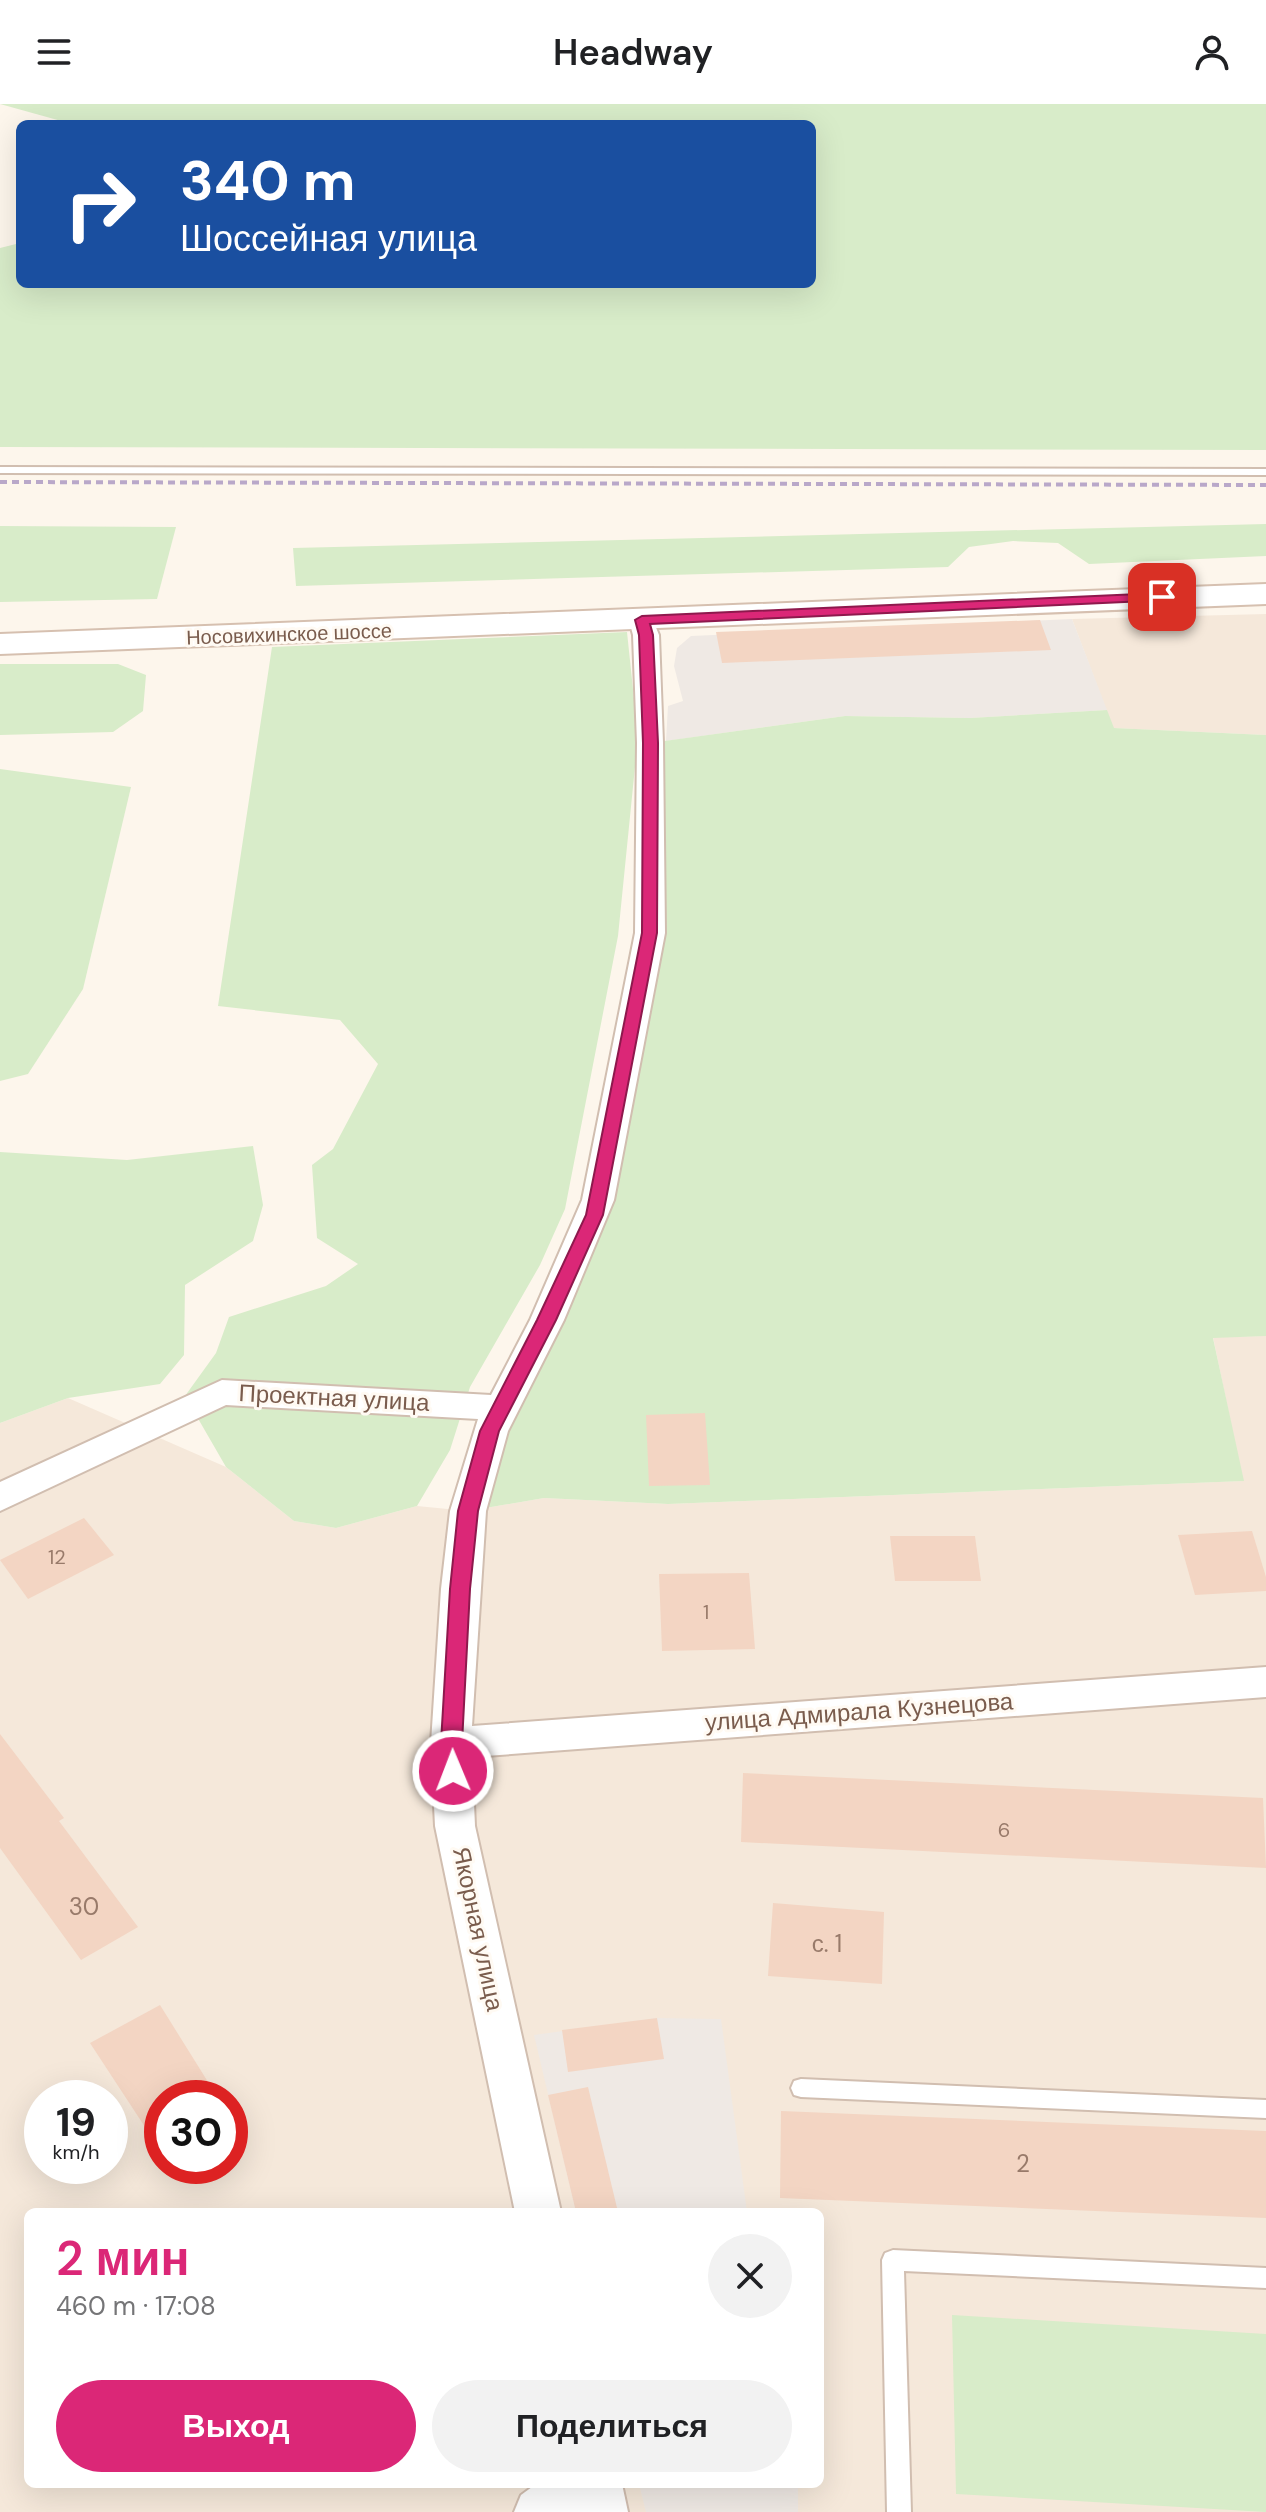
<!DOCTYPE html>
<html lang="ru">
<head>
<meta charset="utf-8">
<style>
  :root { --surface:#fff; --page:#f2f2f2; --text:#202124; --muted:#757577; --accent:#db2777 }
  body { margin:0; font-family:"DM Sans",sans-serif; background:var(--page); color:var(--text); height:100vh; display:flex; flex-direction:column; font-size:30px; white-space:nowrap }
  * { box-sizing:border-box; margin:0 }
  p { font-size:26px; color:var(--muted) }
  .icon { flex:none; width:44px; height:44px; fill:none; stroke:currentColor; stroke-width:2; stroke-linecap:round; stroke-linejoin:round }
  .map { position:relative; flex:1; overflow:hidden }
  .sheet { position:absolute; left:24px; top:2104px; width:800px; height:280px; display:flex; flex-direction:column; background:var(--surface); border-radius:12px; box-shadow:0 8px 32px #0002 }
  .sheet>* { flex:none }
  .hud { position:absolute; left:16px; top:16px; width:800px; height:168px; border-radius:12px; box-shadow:0 8px 32px #0002; background:#1a4fa0; color:#fff; overflow:hidden }
  .speed { position:absolute; left:24px; top:1976px; display:flex; gap:16px; font-size:40px; font-weight:700; text-align:center }
  .speed>* { display:grid; place-content:center; width:104px; height:104px; border-radius:50%; background:var(--surface); box-shadow:0 8px 32px #0002; line-height:1 }
  .speed small { font-size:20px; font-weight:400 }
  .speed .limit { border:12px solid #d22; background:#fff; color:#111 }
  .pin { position:absolute; display:grid; place-items:center; width:68px; height:68px; color:#fff; margin:-34px; border-radius:16px; box-shadow:0 4px 12px #0006 }
  .me { position:absolute; width:88px; margin:-44px; rotate:359deg; stroke-linejoin:round; filter:drop-shadow(0 0 6px #0008) }
  .turn { display:flex; align-items:center; gap:28px; height:168px; padding:0 32px; font-size:36px }
  .turn .icon { width:104px; height:104px; stroke-width:2.5 }
  .turn b { display:block; font-size:56px; line-height:68px }
  .round { display:grid; place-items:center; flex:none; width:84px; height:84px; border-radius:42px; background:var(--page) }
  .headline { display:flex; align-items:center; justify-content:space-between; height:136px; padding:0 32px }
  h1 { font-size:48px; font-weight:600; line-height:60px; color:var(--accent) }
  .primary-button { display:flex; gap:16px; margin-top:auto; padding:16px 32px }
  .primary-button a { flex:1; height:92px; border-radius:48px; background:var(--accent); color:#fff; font-size:32px; font-weight:600; line-height:92px; text-align:center }
  .primary-button a+a { background:var(--page); color:var(--text) }
  header { display:flex; justify-content:space-between; align-items:center; height:104px; padding:0 32px; background:var(--surface); font-size:36px; font-weight:600 }
  .map>svg:first-child { display:block }
  .residential { fill:#f5e8da; fill-rule:evenodd }
  .industrial { fill:#efe9e4 }
  .green { fill:#d8ecc9 }
  .building { fill:#f3d5c3 }
  .lines { fill:none; stroke-linecap:round; stroke-linejoin:round }
  .lane-casing { stroke:#d1beb0; stroke-width:4 }
  .street-casing { stroke:#d1beb0; stroke-width:4 }
  .secondary-casing { stroke:#d6c0b0; stroke-width:4 }
  .lane { fill:#fff; fill-rule:evenodd }
  .street { fill:#fff; fill-rule:evenodd }
  .secondary { fill:#fff; fill-rule:evenodd }
  .rail { stroke:#b9a8c9; stroke-width:4; stroke-dasharray:7 5; stroke-linecap:butt }
  .route { fill:#db2777; stroke:#8e194d; stroke-width:2 }
  .labels { text-anchor:middle; stroke-width:6; stroke-linejoin:round; paint-order:stroke }
  .far-street-label { font-size:20px; fill:#7a5c4d; stroke:#fffaf3 }
  .number-label { font-size:20px; fill:#987a6a }
  .street-label { font-size:24px; fill:#7a5c4d; stroke:#fffaf3 }
  .near-number-label { font-size:24px; fill:#987a6a }
</style>
</head>
<body>
<header><svg class="icon" aria-label="menu" viewBox="0 0 24 24"><path d="M4 6h16M4 12h16M4 18h16"/></svg>Headway<svg class="icon" aria-label="person" viewBox="0 0 24 24"><circle cx="12" cy="8" r="4"/><path d="M4 21q1-7 8-7t8 7"/></svg></header>
<div class="map">
<svg width="1266" height="2408" viewBox="0 0 1266 2408">
  <rect width="100%" height="100%" fill="#fdf6ec"/>
  <g class="residential">
    <path d="M1266,510V631L1113,624L1072,515Z"/>
    <path d="M1266,1232V2408H0V1319L68,1294L226,1363L294,1417L336,1424L417,1402L468,1407L544,1394L668,1400L1243,1377L1213,1233ZM42,1994H110V2062H42ZM162,1994H230V2062H162ZM28,2108H820V2380H28Z"/>
  </g>
  <g class="industrial">
    <path d="M1072,515L1107,606L970,614L845,612L666,637L668,602L683,597L674,562L677,544L691,532Z"/>
    <path d="M657,1914L721,1915L747,2108H576L534,1931Z"/>
    <path d="M639,2380H798V2408H646Z"/>
  </g>
  <g class="green">
    <path d="M0,0H1266V346L0,343V144L20,139V180H812V20H72Z"/>
    <path d="M1266,420V452L1089,460L1058,439L1013,437L969,443L948,463L296,482L293,444Z"/>
    <path d="M0,422L176,423L157,495L0,498Z"/>
    <path d="M627,528L638,633L618,832L565,1105L540,1161L470,1283L450,1346L417,1402L336,1424L294,1417L226,1363L185,1292L216,1249L229,1213L326,1182L358,1160L317,1134L312,1061L333,1045L378,960L340,916L218,902L272,543Z"/>
    <path d="M0,560H118L146,571L143,607L113,628L0,631Z"/>
    <path d="M1107,606L1114,624L1266,631V1232L1213,1234L1244,1377L668,1400L544,1394L468,1407L595,1111L635,908L650,639L845,612L970,614Z"/>
    <path d="M0,665L131,683L83,885L28,970L0,977Z"/>
    <path d="M253,1042L263,1101L253,1137L185,1181L184,1251L160,1280L68,1294L0,1319V1048L127,1056Z"/>
    <path d="M952,2211L1266,2230V2408L956,2390Z"/>
  </g>
  <g class="building">
    <path d="M1040,516L1051,546L722,559L716,528Z"/>
    <path d="M705,1309L710,1381L649,1382L646,1311Z"/>
    <path d="M84,1414L114,1451L28,1495L0,1456Z"/>
    <path d="M1252,1427L1266,1473V1487L1195,1491L1178,1431Z"/>
    <path d="M890,1432H975L981,1477H895Z"/>
    <path d="M749,1469L755,1545L662,1547L659,1470Z"/>
    <path d="M0,1630L64,1714L59,1717L138,1823L81,1856L0,1744Z"/>
    <path d="M743,1669L1263,1694L1266,1764L741,1738Z"/>
    <path d="M773,1799L884,1808L882,1880L768,1872Z"/>
    <path d="M160,1901L218,1994H162V2049L90,1939Z"/>
    <path d="M657,1914L664,1955L568,1968L562,1926Z"/>
    <path d="M588,1983L618,2108H576L548,1991Z"/>
    <path d="M781,2007L1266,2027V2114L780,2094Z"/>
  </g>
  <g class="lines">
    <defs>
      <g id="lane">
        <path d="M0,363L1266,365V371L0,369Z"/>
        <path d="M801,1975L1266,1996V2014L801,1993L794,1991L791,1984L794,1977Z"/>
        <path d="M893,2146L1266,2164V2184L904,2167L911,2408H887L882,2156L885,2149Z"/>
      </g>
      <g id="street">
        <path d="M642,508L651,511L659,531L663,639L665,829L614,1096L564,1216L508,1327L486,1407L472,1622L1266,1563V1593L472,1653L475,1722L561,2108H515L435,1722L431,1639L441,1485L450,1407L478,1315L226,1301L0,1407V1378L222,1276L491,1291L530,1216L582,1096L635,829L637,639L633,531L629,516L633,511Z"/>
        <path d="M536,2380H622L628,2408H514L521,2391Z"/>
      </g>
      <path id="secondary" d="M1266,480V500L0,550V530Z"/>
    </defs>
    <use href="#lane" class="lane-casing"/>
    <use href="#street" class="street-casing"/>
    <use href="#secondary" class="secondary-casing"/>
    <use href="#lane" class="lane"/>
    <use href="#street" class="street"/>
    <use href="#secondary" class="secondary"/>
    <path class="rail" d="M0,378L1266,381"/>
  </g>
  <path class="route" d="M1162,489L1167,490V496L650,520L653,531L658,639L657,829L603,1111L556,1216L499,1327L478,1407L470,1485L462,1639L464,1667L460,1673L453,1675L445,1673L441,1639L450,1485L458,1407L480,1327L537,1216L586,1111L642,829L643,639L639,531L635,516L642,512Z"/>
  <g class="labels">
    <g class="far-street-label">
      <text transform="translate(289 530) rotate(-2)" y="7">Носовихинское шоссе</text>
    </g>
    <g class="number-label">
      <text x="57" y="1460">12</text>
      <text x="706" y="1515">1</text>
      <text x="1004" y="1733">6</text>
    </g>
    <g class="street-label">
      <text transform="translate(334 1294) rotate(3)" y="8">Проектная улица</text>
      <text transform="translate(859 1608) rotate(-4)" y="8">улица Адмирала Кузнецова</text>
      <text transform="translate(478 1825) rotate(78)" y="8">Якорная улица</text>
    </g>
    <g class="near-number-label">
      <text x="84" y="1811">30</text>
      <text x="827" y="1848">с. 1</text>
      <text x="1023" y="2068">2</text>
    </g>
  </g>
</svg>
<div class="speed"><div>19<small>km/h</small></div><div class="limit">30</div></div>
<div class="pin" style="left:1162px;top:493px;background:#d93025"><svg class="icon" aria-label="arrive" viewBox="0 0 24 24"><path d="M6 21V4h12l-3 4 3 4H6"/></svg></div>
<svg class="me" style="left:453px;top:1667px" viewBox="-20 -20 40 40"><circle r="17" fill="#db2777" stroke="#fff" stroke-width="3"/><path d="M0-11L8 9 0 5-8 9z" fill="#fff"/></svg>
<div class="hud">
<div class="turn"><svg class="icon" aria-label="right" viewBox="0 0 24 24"><path d="M7 20v-9h11M14 6l5 5-5 5"/></svg><div><b>340 m</b>Шоссейная улица</div></div>
</div>
<section class="sheet">
<div class="headline"><div><h1>2 мин</h1><p>460 m · 17:08</p></div><a class="round"><svg class="icon" aria-label="close" viewBox="0 0 24 24"><path d="M6 6l12 12M18 6L6 18"/></svg></a></div>
<div class="primary-button"><a>Выход</a><a>Поделиться</a></div>
</section>
</div>
</body>
</html>
